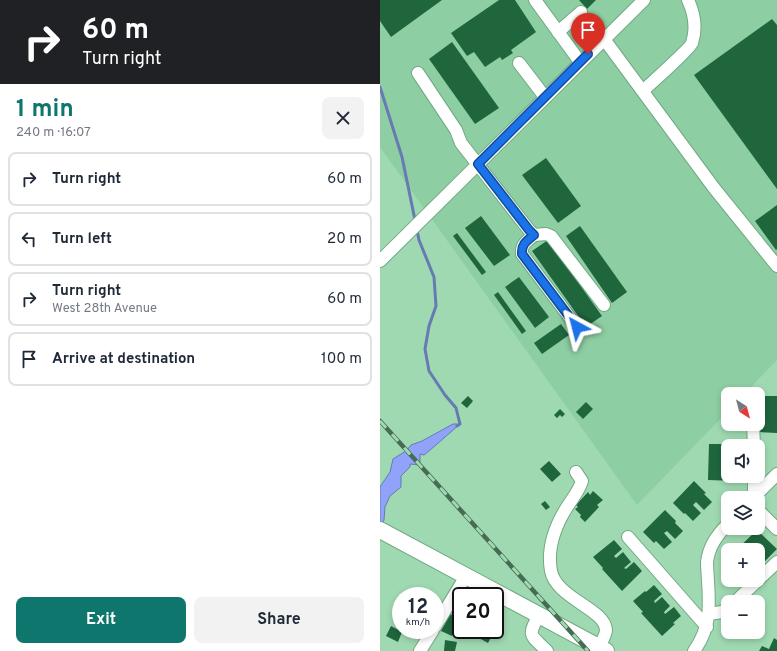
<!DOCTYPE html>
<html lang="en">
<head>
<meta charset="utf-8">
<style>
  :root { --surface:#fff; --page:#f2f2f3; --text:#1f2937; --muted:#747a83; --line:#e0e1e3; --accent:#0f766e }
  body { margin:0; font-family:Overpass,sans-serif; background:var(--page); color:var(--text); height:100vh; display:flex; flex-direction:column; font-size:15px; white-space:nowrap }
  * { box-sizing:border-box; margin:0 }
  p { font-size:13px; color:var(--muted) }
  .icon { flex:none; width:22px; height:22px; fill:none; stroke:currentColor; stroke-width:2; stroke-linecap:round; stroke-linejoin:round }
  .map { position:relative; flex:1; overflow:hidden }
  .side { display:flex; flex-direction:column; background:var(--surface); width:380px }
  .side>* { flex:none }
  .banner { background:#202124; color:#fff; overflow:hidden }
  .needle { width:26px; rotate:144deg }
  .tools { position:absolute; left:341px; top:387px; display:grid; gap:8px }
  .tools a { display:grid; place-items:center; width:44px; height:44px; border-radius:8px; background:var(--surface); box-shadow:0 2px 6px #0003; font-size:20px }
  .speed { position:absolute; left:12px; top:587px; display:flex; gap:8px; font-size:20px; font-weight:700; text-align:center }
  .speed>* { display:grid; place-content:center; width:52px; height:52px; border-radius:50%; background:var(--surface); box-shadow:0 2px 6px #0003; line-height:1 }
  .speed small { font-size:10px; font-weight:400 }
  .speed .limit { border:2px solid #111; border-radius:6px; background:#fff; color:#111 }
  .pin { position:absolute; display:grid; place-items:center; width:34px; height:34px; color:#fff; margin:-41px -17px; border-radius:50% 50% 50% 0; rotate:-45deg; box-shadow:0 0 4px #0007 }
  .pin .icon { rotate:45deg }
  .me { position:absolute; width:44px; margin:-22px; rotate:322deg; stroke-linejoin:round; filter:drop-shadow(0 0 3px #0008) }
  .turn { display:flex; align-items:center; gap:14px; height:84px; padding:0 16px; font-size:18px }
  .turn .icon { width:52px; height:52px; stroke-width:2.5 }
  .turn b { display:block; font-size:28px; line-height:34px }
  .round { display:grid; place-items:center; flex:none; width:42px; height:42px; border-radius:8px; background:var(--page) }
  .summary { display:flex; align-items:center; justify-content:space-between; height:68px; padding:0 16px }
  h1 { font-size:24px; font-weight:700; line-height:30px; color:var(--accent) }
  .button { display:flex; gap:8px; margin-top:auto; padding:8px 16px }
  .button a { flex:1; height:46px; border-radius:8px; background:var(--accent); color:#fff; font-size:16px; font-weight:700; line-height:46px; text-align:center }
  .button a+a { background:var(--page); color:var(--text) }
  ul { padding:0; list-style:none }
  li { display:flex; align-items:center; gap:12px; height:54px; margin:0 8px 6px; padding:0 8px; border:2px solid var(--line); border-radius:8px }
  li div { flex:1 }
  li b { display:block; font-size:15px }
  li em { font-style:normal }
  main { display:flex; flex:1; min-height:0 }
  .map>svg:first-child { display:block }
  .built { fill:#8ecea3 }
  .water { fill:#91a2fa; stroke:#677ab3 }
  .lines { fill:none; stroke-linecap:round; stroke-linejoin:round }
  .stream { stroke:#677ab3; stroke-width:3 }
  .building { fill:#1f663d }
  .minor-casing { stroke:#71a983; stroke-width:14 }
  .major-casing { stroke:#71a983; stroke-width:18 }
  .minor { stroke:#fff; stroke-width:12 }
  .major { stroke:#fff; stroke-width:16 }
  .rail-casing { stroke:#476c54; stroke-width:4.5 }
  .rail { stroke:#9fd9b1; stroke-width:3; stroke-dasharray:9; stroke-linecap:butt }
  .route-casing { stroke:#114b97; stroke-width:10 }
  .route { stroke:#1a73e8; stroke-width:7 }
</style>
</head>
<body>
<main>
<section class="side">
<div class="banner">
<div class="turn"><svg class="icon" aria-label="right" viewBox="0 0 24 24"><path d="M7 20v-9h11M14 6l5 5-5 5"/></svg><div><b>60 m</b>Turn right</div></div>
</div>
<div class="summary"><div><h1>1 min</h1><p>240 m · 16:07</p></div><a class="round"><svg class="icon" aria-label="close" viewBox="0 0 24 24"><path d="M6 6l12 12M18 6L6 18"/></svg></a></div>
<ul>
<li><svg class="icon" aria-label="right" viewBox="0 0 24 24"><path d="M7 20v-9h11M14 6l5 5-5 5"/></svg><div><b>Turn right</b></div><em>60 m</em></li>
<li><svg class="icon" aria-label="left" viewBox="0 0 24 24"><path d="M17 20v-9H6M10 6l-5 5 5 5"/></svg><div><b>Turn left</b></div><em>20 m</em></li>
<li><svg class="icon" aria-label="right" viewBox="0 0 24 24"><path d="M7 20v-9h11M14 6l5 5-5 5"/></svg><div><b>Turn right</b><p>West 28th Avenue</p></div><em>60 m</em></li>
<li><svg class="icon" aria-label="arrive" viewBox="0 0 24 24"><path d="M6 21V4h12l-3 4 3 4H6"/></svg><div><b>Arrive at destination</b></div><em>100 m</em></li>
</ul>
<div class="button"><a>Exit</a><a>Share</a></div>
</section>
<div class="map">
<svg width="397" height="651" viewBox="0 0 397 651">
  <rect width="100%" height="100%" fill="#9fd9b1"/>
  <path class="built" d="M0,0H397V360L364,394H348V411L257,505L0,147Z"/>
  <path class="water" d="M73,424H80L49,451L44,455L40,454V465L30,464V467L21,476V487L10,496L5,507L4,520L0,529V487L10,472L13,459L26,451L31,445L42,441Z"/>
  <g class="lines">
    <g class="stream">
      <path d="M0,87L22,157L35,220"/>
      <path d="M37,230L39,240L54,277L56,306L49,326L45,349L49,371L65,395L76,408L80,424L77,426"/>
    </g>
  </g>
  <g class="building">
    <path d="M0,0H62L11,37L0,21Z"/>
    <path d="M119,0H135L156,32L131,50L133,53L122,60L120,57L105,67L94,52L87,56L71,33Z"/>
    <path d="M199,0H216L207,9Z"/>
    <path d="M392,19L397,25V189L314,75Z"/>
    <path d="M72,42L119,108L95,124L49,59Z"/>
    <path d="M166,158L201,206L178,223L142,175Z"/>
    <path d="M397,205V249L396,250L375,221Z"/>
    <path d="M101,216L130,255L114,266L85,228Z"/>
    <path d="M200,226L247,292L232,303L186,236Z"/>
    <path d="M77,233L106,272L102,275L73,236Z"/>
    <path d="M168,240L222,316L206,327L152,251Z"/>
    <path d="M139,277L169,317L155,328L125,287Z"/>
    <path d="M118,292L146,331L142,334L114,295Z"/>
    <path d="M181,324L189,335L162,354L154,343Z"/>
    <path d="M88,396L93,401L87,408L81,403Z"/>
    <path d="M379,396H397V433L378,432Z"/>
    <path d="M206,402L213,409L203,419L196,412Z"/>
    <path d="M180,409L185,414L182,417L180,415L177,418L174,415Z"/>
    <path d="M329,444H357V446H348V476H357V481L328,480Z"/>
    <path d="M169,461L181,474L172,482L160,469Z"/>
    <path d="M314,481L326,493L324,494L332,502L324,510L316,502L313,505L321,513L313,521L305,513L304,514L293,503Z"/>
    <path d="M213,491L223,500L217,505L219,507L205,522L200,517L201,515L195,509L198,507L196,505L208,492L210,495Z"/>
    <path d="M165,501L170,507L166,510L161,504Z"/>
    <path d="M285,510L296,521L295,523L303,531L295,539L287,531L284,533L292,542L284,549L276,541L274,543L263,532Z"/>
    <path d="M377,530L397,549L378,568V550H356Z"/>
    <path d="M234,540L242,549L234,556L236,558L243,552L251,562L244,568L246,569L254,562L262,571L242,591L222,569L223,568L213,557Z"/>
    <path d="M274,585L282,594L274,601L275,603L282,597L290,606L284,612L285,614L294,607L301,616L293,623L295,624L282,636L261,613L263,612L253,601L265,591L266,592Z"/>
    <path d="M70,614L80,619L72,636L61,631Z"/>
    <path d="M11,626L22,632L18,642L6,636Z"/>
    <path d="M100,630H115L108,643L97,637Z"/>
    <path d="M394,638L397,640V651H379L382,646L389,649Z"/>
    <path d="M65,640L77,642L75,651H64Z"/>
  </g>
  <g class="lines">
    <defs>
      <g id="minor">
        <path d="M155,0L200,62"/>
        <path d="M178,32L201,12"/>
        <path d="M224,39L334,188L397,266"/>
        <path d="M139,63L165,97"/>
        <path d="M38,73L76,130L81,143L149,230L154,235L166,234L171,236L224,305"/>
        <path d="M263,91C271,83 310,49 312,43C317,28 314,13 308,0"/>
        <path d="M154,235C147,241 141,244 142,254L197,327"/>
        <path d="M0,261L264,0"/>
        <path d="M373,424L374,446"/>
        <path d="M196,472L202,481C199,491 192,499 187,507C175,526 167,549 171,571C176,598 225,609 226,630C226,635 221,643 219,647"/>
        <path d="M374,476V497"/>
        <path d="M373,498L397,474"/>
        <path d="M378,510L397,529"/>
        <path d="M248,537L327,627"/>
        <path d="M355,602L397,562"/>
        <path d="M329,614L342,612L348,608"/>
        <path d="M159,615C147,637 150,634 167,651"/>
        <path d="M55,627L86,576"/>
        <path d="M40,651L53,630"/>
        <path d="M314,651C335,622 328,596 327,562C329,546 337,535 348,524"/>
      </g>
      <path id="major" d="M0,530L226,651"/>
    </defs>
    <use href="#minor" class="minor-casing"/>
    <use href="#major" class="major-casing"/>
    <use href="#minor" class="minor"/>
    <use href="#major" class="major"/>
    <defs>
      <path id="rail" d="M0,421L208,651"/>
    </defs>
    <use href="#rail" class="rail-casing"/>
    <use href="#rail" class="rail"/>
  </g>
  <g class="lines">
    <defs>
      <path id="route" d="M197,327L142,254C141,244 147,241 154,235L149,230L98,164L208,54"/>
    </defs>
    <use href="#route" class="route-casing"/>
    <use href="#route" class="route"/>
  </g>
</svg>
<div class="tools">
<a><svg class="needle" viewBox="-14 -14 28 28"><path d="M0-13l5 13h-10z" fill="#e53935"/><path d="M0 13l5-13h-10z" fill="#747a83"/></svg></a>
<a><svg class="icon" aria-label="sound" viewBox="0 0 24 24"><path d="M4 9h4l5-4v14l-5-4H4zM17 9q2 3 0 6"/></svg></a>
<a><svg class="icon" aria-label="layers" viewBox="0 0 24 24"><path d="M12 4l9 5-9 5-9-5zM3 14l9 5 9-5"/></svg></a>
<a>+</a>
<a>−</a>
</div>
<div class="speed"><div>12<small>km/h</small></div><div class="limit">20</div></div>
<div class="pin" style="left:208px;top:54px;background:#d93025"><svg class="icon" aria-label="arrive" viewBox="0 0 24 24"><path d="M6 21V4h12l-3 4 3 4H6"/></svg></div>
<svg class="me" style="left:197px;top:327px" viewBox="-20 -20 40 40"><path d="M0-17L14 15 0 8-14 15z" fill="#1a73e8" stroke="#fff" stroke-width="4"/></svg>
</div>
</main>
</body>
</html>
